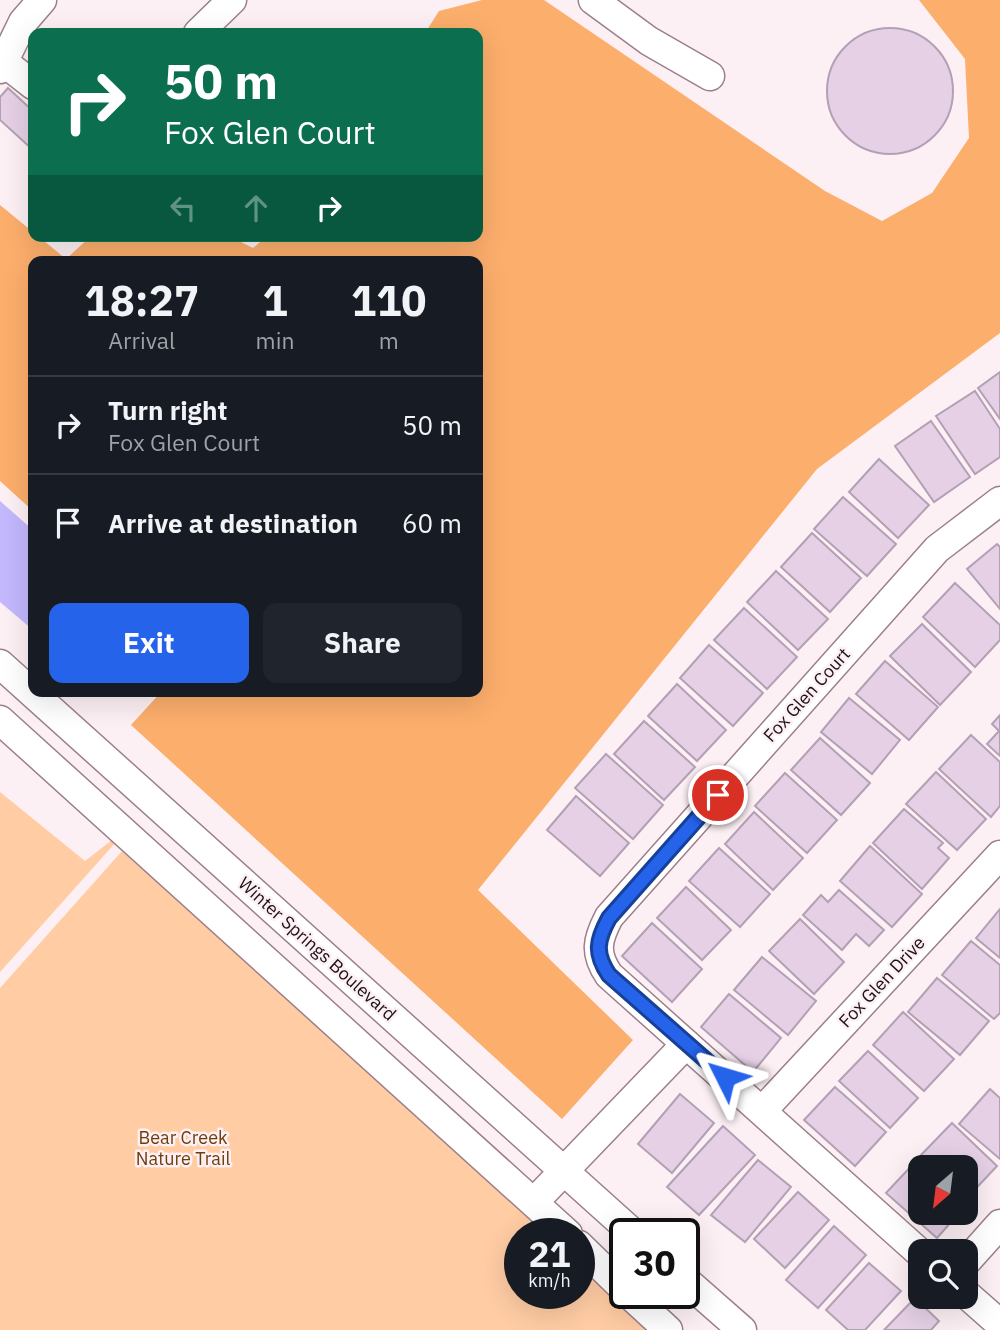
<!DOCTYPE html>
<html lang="en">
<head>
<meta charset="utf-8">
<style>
  :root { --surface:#171b24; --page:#20242c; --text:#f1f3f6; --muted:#9ea1a6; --line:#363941; --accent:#2563eb }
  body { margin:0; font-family:"IBM Plex Sans",sans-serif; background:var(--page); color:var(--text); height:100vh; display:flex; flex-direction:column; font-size:26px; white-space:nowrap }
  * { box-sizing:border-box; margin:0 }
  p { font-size:23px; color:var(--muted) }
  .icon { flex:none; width:38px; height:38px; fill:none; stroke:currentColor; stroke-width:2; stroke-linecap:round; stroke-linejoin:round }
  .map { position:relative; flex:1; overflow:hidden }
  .panel { position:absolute; left:28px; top:256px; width:455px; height:441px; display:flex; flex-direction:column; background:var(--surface); border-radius:14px; box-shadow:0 7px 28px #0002 }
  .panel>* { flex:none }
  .banner { position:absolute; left:28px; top:28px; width:455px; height:214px; border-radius:14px; box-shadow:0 7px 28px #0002; background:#0b6e4f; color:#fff; overflow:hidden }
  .needle { width:46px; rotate:208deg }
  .buttons { position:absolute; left:908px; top:1155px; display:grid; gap:14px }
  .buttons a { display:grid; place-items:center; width:70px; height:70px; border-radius:14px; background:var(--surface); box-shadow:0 7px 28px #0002; font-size:35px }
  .speed { position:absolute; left:504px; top:1218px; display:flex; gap:14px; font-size:35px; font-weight:700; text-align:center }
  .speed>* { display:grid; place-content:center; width:91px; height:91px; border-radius:50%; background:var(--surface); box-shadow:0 7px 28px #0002; line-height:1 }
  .speed small { font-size:18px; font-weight:400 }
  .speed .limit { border:4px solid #111; border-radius:10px; background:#fff; color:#111 }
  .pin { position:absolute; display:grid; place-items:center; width:60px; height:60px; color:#fff; margin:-30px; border:4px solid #fff; border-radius:50%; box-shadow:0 2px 7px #0007 }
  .me { position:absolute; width:77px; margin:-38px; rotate:310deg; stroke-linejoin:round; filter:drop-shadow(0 0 5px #0008) }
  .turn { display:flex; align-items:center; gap:24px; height:147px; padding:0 21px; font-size:32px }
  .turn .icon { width:91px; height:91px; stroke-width:2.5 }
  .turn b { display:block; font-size:49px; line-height:60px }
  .lanes { display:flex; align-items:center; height:66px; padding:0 21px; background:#0003; justify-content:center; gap:35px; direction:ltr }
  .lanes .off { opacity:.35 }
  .eta { display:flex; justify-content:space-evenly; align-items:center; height:119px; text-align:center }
  .eta b { font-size:42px; font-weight:700; line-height:49px }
  .action { display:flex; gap:14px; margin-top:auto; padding:14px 21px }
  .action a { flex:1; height:80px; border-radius:14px; background:var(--accent); color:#fff; font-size:28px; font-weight:700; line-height:80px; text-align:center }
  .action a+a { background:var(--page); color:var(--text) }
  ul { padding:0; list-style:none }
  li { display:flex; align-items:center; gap:21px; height:98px; padding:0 21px; border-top:2px solid var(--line) }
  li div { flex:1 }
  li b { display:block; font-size:26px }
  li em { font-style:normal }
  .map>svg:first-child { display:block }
  .green { fill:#ffcca4 }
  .forest { fill:#fcae6c }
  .water { fill:#c3b7fd }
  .building { fill:#e5d0e6; stroke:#b4a0b5; stroke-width:2 }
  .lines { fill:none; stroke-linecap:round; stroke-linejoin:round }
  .minor-casing { stroke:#9c8089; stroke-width:31 }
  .minor { stroke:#fff; stroke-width:28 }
  .route-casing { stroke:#184099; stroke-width:18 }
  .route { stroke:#2563eb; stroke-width:12 }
  .labels { text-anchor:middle; stroke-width:5; stroke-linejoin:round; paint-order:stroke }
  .street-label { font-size:18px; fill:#1c1215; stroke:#fdf0f4 }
  .park-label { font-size:18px; fill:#6e3c08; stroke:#fdf0f4 }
</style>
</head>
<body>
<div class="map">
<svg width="1000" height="1330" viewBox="0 0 1000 1330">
  <rect width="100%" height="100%" fill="#fdf0f4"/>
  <g class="green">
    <path d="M0,792L85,861L112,840L116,842L0,972Z"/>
    <path d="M122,851L548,1234H520V1293H579V1262L657,1330H0V988Z"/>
  </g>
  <path class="forest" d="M482,0H544L825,191L882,221L932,193L969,138L965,59L919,0H1000V333L817,469L478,890L633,1040L562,1119L131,725L162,691H478V261H33V511L0,481V205L33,232V236H38L66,259L91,236H229L253,248L267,236H478V33H425L439,11Z"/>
  <path class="water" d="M0,501L33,530V630L0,602Z"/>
  <g class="building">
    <circle cx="890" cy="91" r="63"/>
    <path d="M8,88L33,111V150L0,120V97Z"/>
    <path d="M1000,372V419L978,388Z"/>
    <path d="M975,391L1000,429V457L975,474L936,416Z"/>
    <path d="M931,421L970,477L934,502L895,446Z"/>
    <path d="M879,459L929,505L898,538L849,492Z"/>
    <path d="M843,497L896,544L867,576L814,529Z"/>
    <path d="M812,533L861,578L830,612L781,567Z"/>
    <path d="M997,544L1000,547V609L967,569Z"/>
    <path d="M776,571L828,619L798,650L747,602Z"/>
    <path d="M955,583L1000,625V640L975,667L923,617Z"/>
    <path d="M744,608L797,657L767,689L714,640Z"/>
    <path d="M922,624L971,672L940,705L890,656Z"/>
    <path d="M709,645L763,693L733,726L680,678Z"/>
    <path d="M885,661L938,707L909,740L856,694Z"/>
    <path d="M677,684L726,730L697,761L648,716Z"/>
    <path d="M849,698L900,740L872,774L821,732Z"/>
    <path d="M1000,715V756L987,744L999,731L992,724Z"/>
    <path d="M644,721L695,767L664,800L614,754Z"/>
    <path d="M971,735L1000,762V806L991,817L939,769Z"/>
    <path d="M820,738L870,783L841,815L791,770Z"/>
    <path d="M606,754L663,805L633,839L575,788Z"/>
    <path d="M936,772L986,819L957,850L906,804Z"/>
    <path d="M785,773L837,820L807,853L755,806Z"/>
    <path d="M576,796L629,843L600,876L547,830Z"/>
    <path d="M904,809L943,843L938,848L949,858L922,889L873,843Z"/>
    <path d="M754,812L803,858L773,890L725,844Z"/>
    <path d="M870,846L922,894L892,927L840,881Z"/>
    <path d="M719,848L770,894L740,927L689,881Z"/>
    <path d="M686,887L731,930L702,960L657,918Z"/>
    <path d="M839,890L884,930L869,946L856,934L842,950L803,915L821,895L828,902Z"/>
    <path d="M1000,909V958L976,938Z"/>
    <path d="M800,919L844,962L814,994L769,951Z"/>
    <path d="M652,923L702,969L672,1002L622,956Z"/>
    <path d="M971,941L1000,965V1013L994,1019L942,975Z"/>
    <path d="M762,957L816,1001L788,1035L734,990Z"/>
    <path d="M937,978L989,1021L960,1055L908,1012Z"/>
    <path d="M729,994L781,1038L753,1072L701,1027Z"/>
    <path d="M903,1012L954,1059L924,1091L873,1045Z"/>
    <path d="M868,1051L918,1098L890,1128L839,1081Z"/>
    <path d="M835,1087L886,1132L855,1166L804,1120Z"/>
    <path d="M990,1089L1000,1098V1159L959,1124Z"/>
    <path d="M680,1094L714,1123L672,1173L638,1144Z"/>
    <path d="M952,1123L997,1166L967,1198L966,1167H934L921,1155Z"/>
    <path d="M723,1126L755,1155L699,1215L667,1187Z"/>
    <path d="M758,1160L791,1187L745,1242L711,1215Z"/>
    <path d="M917,1160L925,1167H920V1213H959L937,1238L886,1193Z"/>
    <path d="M798,1192L829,1220L785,1268L754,1239Z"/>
    <path d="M834,1226L866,1255L818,1308L786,1280Z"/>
    <path d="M869,1263L901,1291L865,1330H848L826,1310Z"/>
    <path d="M915,1298L939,1321L931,1330H884Z"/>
  </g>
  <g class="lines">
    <defs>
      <g id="minor">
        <path d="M593,0L649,41L710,76"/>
        <path d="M198,33L232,0"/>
        <path d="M5,63L33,85"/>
        <path d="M0,69L23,22L42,0"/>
        <path d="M0,664L634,1234"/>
        <path d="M0,720L568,1234"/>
        <path d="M763,1110L1000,855"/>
        <path d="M535,1201L686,1044"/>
        <path d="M579,1245L625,1290"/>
        <path d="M920,1253L609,975C594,953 597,940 609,917L937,549L1000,501"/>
        <path d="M966,1262L1000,1224"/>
        <path d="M684,1279L742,1330"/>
        <path d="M628,1293L668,1330"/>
        <path d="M966,1294L1000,1324"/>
      </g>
    </defs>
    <use href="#minor" class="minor-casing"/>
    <use href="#minor" class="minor"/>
  </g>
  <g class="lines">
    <defs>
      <path id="route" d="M718,795L609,918C597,940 594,953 609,975L725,1077"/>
    </defs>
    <use href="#route" class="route-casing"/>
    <use href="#route" class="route"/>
  </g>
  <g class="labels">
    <g class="street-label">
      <text transform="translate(807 695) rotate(-48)" y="6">Fox Glen Court</text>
      <text transform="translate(317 949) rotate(42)" y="6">Winter Springs Boulevard</text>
      <text transform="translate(882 982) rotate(-47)" y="6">Fox Glen Drive</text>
    </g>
    <g class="park-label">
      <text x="183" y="1144">Bear Creek<tspan x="183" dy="21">Nature Trail</tspan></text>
    </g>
  </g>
</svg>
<div class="buttons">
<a><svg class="needle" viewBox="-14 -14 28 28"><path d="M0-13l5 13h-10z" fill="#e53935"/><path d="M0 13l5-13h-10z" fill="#9ea1a6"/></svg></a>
<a><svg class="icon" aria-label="search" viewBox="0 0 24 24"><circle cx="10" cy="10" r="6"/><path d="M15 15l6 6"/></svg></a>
</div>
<div class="speed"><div>21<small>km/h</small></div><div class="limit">30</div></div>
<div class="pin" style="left:718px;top:795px;background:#d93025"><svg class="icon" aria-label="arrive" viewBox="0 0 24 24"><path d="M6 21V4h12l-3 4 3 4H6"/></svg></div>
<svg class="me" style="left:725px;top:1077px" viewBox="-20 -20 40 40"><path d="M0-17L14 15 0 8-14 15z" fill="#2563eb" stroke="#fff" stroke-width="4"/></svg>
<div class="banner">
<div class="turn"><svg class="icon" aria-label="right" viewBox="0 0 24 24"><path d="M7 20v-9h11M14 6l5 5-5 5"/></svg><div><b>50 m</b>Fox Glen Court</div></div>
<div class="lanes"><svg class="icon off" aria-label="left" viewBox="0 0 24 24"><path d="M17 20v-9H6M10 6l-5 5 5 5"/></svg><svg class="icon off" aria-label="ahead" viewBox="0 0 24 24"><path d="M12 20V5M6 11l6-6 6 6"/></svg><svg class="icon" aria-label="right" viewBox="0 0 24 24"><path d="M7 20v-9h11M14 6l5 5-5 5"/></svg></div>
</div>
<section class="panel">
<div class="eta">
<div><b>18:27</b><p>Arrival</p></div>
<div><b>1</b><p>min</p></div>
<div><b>110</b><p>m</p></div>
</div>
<ul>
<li><svg class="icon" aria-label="right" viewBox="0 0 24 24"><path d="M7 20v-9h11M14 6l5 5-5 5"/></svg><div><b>Turn right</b><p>Fox Glen Court</p></div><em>50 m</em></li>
<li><svg class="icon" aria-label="arrive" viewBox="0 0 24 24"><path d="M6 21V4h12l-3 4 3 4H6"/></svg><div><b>Arrive at destination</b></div><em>60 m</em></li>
</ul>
<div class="action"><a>Exit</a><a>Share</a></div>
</section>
</div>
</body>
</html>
